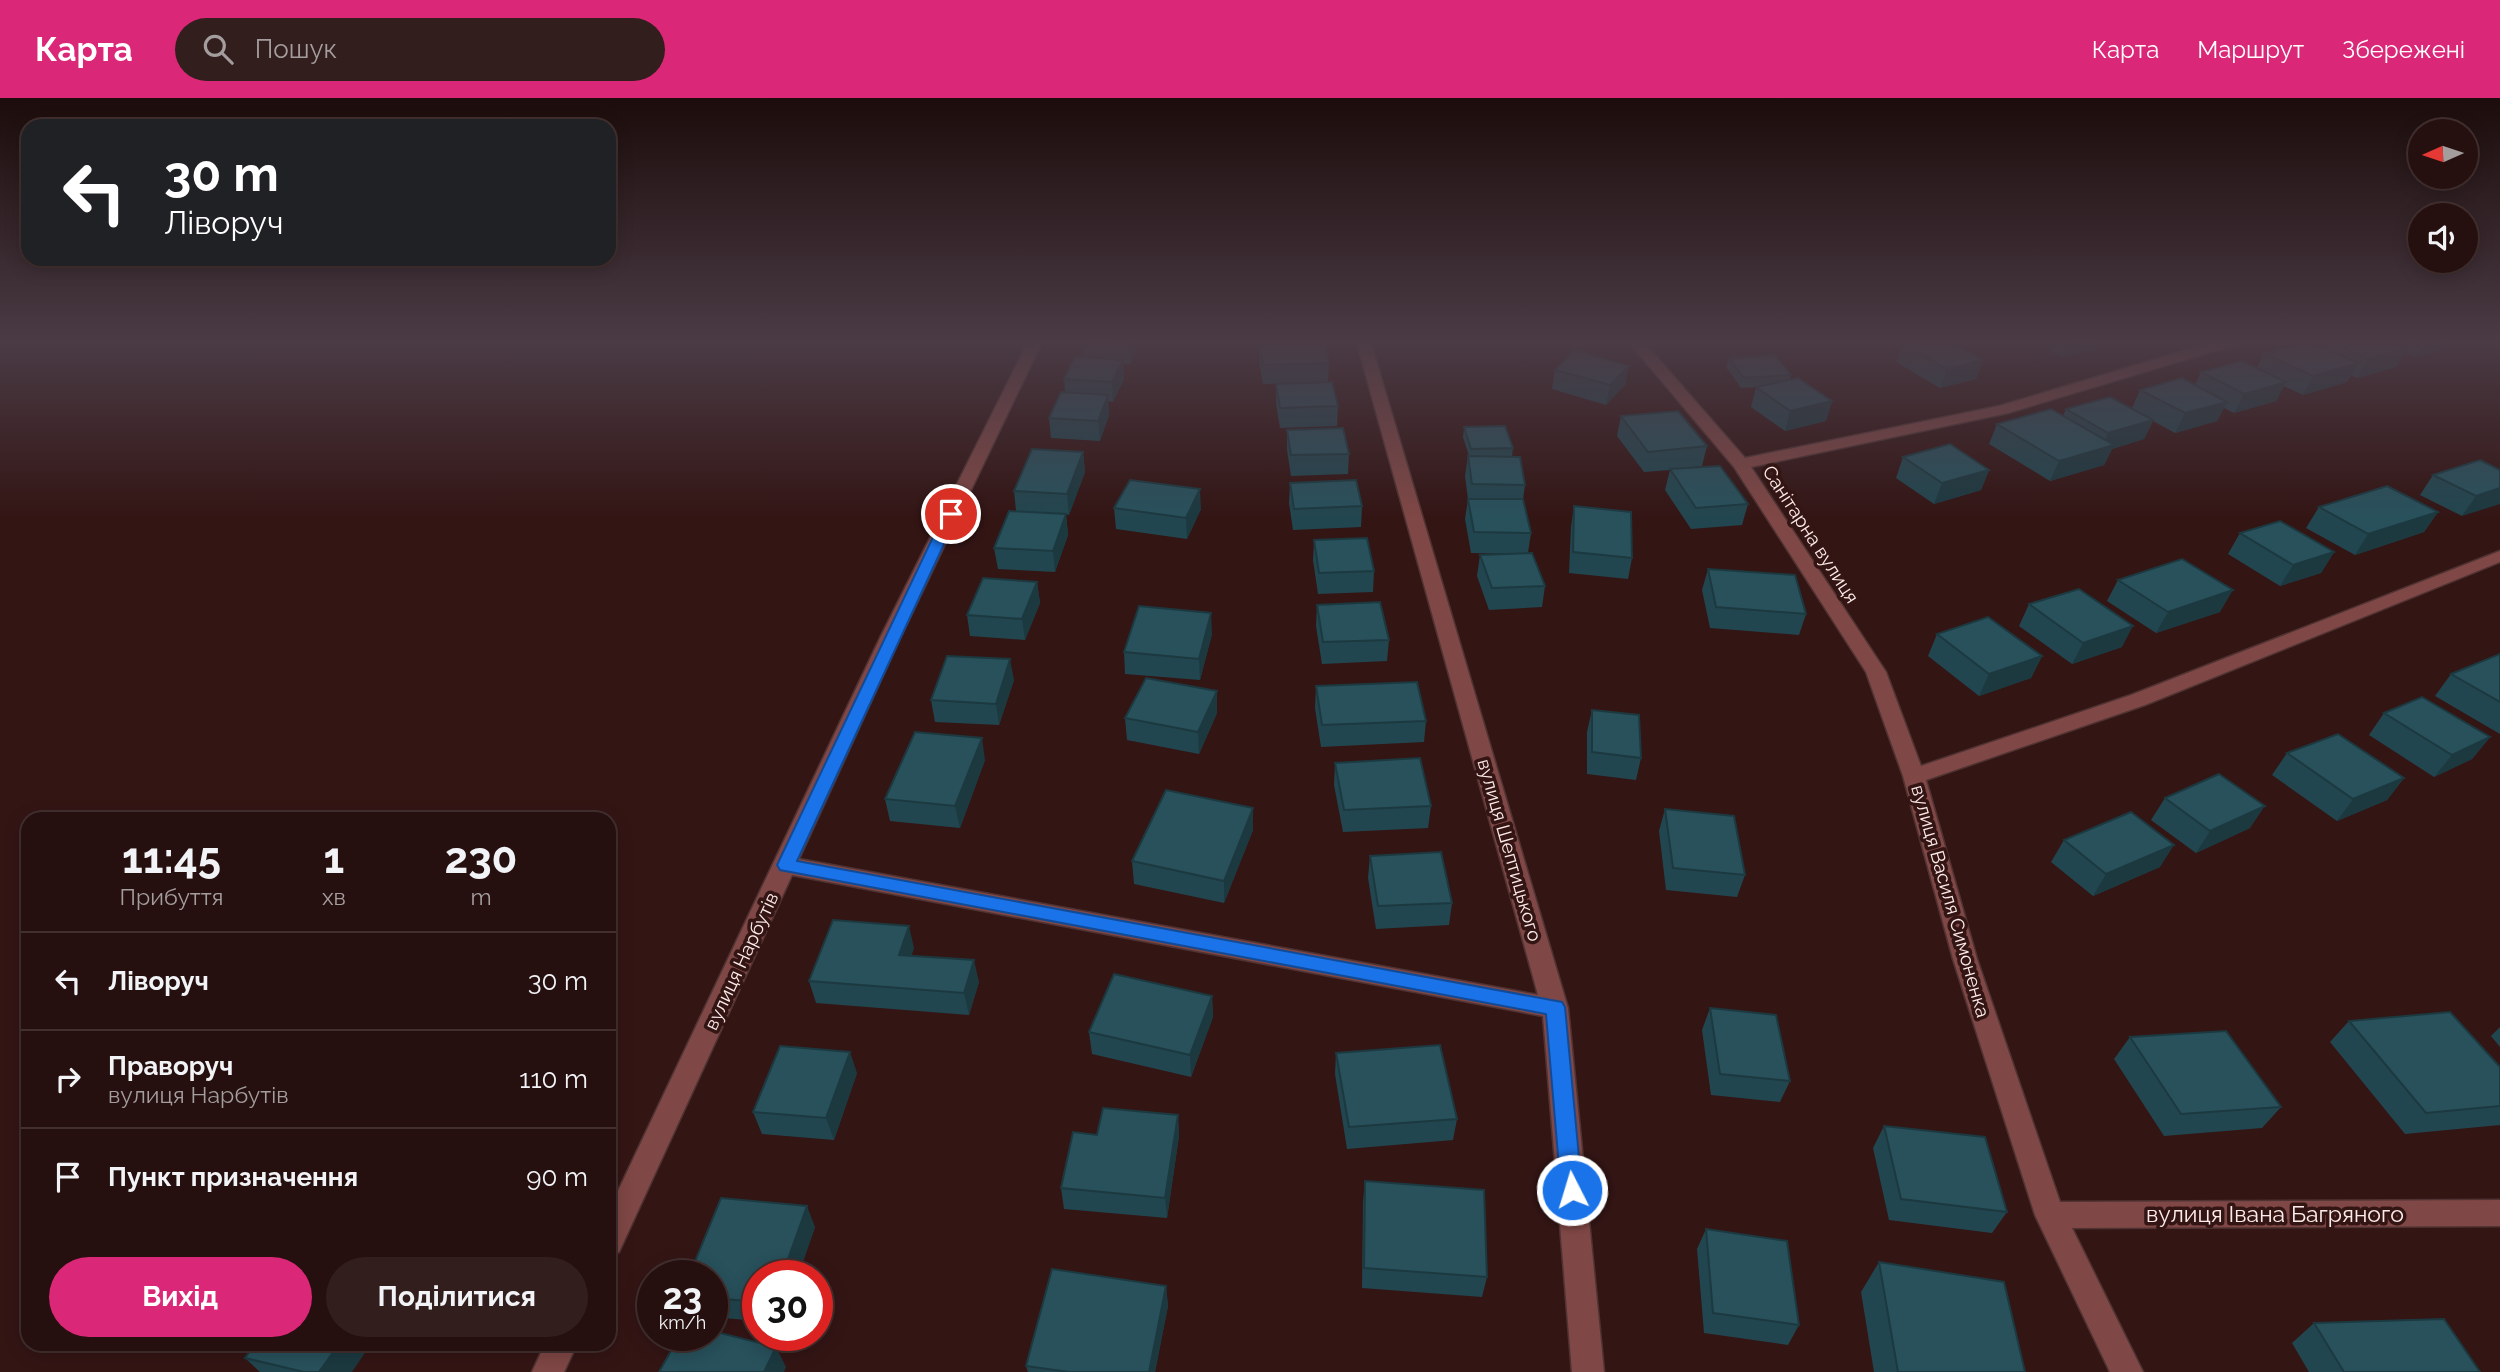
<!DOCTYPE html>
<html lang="uk">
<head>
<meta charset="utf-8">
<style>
  :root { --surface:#26100f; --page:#321e1d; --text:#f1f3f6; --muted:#a49d9e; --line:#42302f; --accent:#db2777 }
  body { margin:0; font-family:Raleway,sans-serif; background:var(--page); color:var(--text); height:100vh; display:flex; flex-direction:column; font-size:26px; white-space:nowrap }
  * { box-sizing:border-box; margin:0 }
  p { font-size:23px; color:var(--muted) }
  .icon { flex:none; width:38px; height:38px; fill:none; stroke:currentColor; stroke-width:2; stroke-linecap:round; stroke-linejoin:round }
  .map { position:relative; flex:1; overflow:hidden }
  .details { position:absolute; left:21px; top:714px; width:595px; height:539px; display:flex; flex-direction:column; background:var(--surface); border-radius:21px; box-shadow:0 4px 18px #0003,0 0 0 2px var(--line) }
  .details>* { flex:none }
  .guide { position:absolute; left:21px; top:21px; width:595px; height:147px; border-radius:21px; box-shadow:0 4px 18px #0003,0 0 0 2px var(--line); background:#202124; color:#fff; overflow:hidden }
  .needle { width:46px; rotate:267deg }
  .controls { position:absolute; left:2408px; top:21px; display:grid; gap:14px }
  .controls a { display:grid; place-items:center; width:70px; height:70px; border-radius:50%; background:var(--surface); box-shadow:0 4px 18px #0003,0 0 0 2px var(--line); font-size:35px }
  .speed { position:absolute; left:637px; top:1162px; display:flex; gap:14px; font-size:35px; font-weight:700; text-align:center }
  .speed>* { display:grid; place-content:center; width:91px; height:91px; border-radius:50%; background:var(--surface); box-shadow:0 4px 18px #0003,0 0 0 2px var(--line); line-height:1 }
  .speed small { font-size:18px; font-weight:400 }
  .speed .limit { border:10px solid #d22; background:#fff; color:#111 }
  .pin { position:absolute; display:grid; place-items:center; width:60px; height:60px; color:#fff; margin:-30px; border:4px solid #fff; border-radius:50%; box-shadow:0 2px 7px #0007 }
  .me { position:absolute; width:77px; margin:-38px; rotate:355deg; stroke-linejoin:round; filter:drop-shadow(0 0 5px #0008) }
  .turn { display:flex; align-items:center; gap:24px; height:147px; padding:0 28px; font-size:32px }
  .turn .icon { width:91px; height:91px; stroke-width:2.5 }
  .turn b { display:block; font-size:49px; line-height:60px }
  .eta { display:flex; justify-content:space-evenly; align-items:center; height:119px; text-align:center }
  .eta b { font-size:42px; font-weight:700; line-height:49px }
  .cta { display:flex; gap:14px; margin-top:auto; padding:14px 28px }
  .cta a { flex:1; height:80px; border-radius:42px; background:var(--accent); color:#fff; font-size:28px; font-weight:700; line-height:80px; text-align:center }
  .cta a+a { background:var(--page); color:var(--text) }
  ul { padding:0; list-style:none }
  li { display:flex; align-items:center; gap:21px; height:98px; padding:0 28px; border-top:2px solid var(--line) }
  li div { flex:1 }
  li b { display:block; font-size:26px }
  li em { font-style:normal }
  header { display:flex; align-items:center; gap:42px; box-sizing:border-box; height:98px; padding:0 35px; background:var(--accent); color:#fff }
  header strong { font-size:33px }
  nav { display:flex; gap:38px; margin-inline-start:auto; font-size:24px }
  .search { width:490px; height:63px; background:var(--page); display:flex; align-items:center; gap:18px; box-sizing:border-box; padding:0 24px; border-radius:38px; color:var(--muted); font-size:26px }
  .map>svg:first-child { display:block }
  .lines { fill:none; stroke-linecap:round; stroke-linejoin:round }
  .minor-casing { stroke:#4f3332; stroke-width:3 }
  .minor { fill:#7f4745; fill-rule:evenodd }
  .wall { fill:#22464f }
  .shaded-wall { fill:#1c3940 }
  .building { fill:#28515c; stroke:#1c3940; stroke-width:2 }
  .route { fill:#1a73e8; stroke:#114b97; stroke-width:2 }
  .labels { text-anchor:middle; stroke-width:7; stroke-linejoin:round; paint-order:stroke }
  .street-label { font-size:19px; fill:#feecea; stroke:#331514 }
  .near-street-label { font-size:23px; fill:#feecea; stroke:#331514 }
</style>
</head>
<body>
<header>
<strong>Карта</strong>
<div class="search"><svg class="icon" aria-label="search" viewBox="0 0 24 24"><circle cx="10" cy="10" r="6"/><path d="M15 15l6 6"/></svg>Пошук</div>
<nav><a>Карта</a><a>Маршрут</a><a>Збережені</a></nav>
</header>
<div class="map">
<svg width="2500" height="1274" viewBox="0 0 2500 1274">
  <rect width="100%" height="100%" fill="#331514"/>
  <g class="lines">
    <defs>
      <g id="minor">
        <path d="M1029,242H1043L900,540L799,761L1538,897L1356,242H1370L1568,910L1604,1274H1572L1543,918L792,777L619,1154L609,1158V1112L880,540Z"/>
        <path d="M1627,242H1642L1745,360L1999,308L2220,242H2243L2241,245L2008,315L1751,369L1886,574L1921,668L2131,597L2500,453V464L2145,607L1926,682L1977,861L2060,1104L2500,1102V1128L2072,1130L2143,1274H2110L2035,1117L1953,861L1903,678L1866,574L1734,369Z"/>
        <path d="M545,1246H577L564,1274H532Z"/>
      </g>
    </defs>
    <use href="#minor" class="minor-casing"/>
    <use href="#minor" class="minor"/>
  </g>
  <g class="wall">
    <path d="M1084,242H1139V245L1131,266H1123L1124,281L1113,304L1108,303L1109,317L1100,343L1051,340L1049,320L1065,295L1064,281L1084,259L1083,244Z"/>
    <path d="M1407,242H1451L1407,244Z"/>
    <path d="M1554,242H1608L1607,244L1558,248Z"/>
    <path d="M2031,242H2101L2098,250L2062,259Z"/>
    <path d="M2321,242H2450L2444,251L2416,259L2405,254L2396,269L2357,280L2351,277L2347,284L2303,297L2284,288L2276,303L2234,315L2224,310L2217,323L2175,335L2153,323L2144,341L2112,351L2104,367L2050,383L1989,346L1997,326L2063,318L2066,311L2132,310L2140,292L2195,287L2201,274L2257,270L2264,255L2318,247Z"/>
    <path d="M1259,245L1329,265L1328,284L1263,286L1259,264Z"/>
    <path d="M1903,245L1983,262L1976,281L1940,290L1896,264Z"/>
    <path d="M1729,260L1791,277L1790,282L1832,303L1826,323L1785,333L1751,309L1756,289H1760L1741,290L1726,269Z"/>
    <path d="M1629,268L1625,287L1606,307L1552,291L1555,272Z"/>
    <path d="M1276,286L1338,308L1337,328L1280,330L1276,305Z"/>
    <path d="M1621,318L1707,348L1702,368L1676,371L1748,406L1742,427L1691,431L1665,392L1670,372L1644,374L1617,338Z"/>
    <path d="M1464,329L1513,350L1512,359L1525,387L1523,401L1531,435L1528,455L1545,488L1542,509L1489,512L1477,478L1480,457L1511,456L1471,455L1465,421L1468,401L1465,378L1468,358H1469L1463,339Z"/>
    <path d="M1287,332L1349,356L1348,376L1291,378L1287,352Z"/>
    <path d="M1083,354L1085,374L1069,417L1066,416L1068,437L1055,474L998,471L994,450L1016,413L1014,393Z"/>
    <path d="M1903,359L1989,372L1981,392L1934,406L1896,380Z"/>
    <path d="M2500,372L2462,418L2420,397L2433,377Z"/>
    <path d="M1290,385L1362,408L1361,429L1293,432L1289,405Z"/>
    <path d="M1574,408L1632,460L1628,481L1569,475L1571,429Z"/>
    <path d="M2319,409L2438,414L2424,434L2355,457L2306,430Z"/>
    <path d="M1114,410L1201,411L1187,441L1116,431Z"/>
    <path d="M2240,435L2334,454L2321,475L2280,488L2228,456Z"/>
    <path d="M1314,442L1374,473L1373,494L1318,496L1313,462Z"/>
    <path d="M1708,471L1806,516L1799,537L1710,530L1702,492Z"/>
    <path d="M2118,482L2220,514L2156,535L2107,503Z"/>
    <path d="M1037,484L1040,505L1025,542L970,538L967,517Z"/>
    <path d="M2029,506L2122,549L2072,566L2019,528Z"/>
    <path d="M1317,507L1389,542L1387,563L1322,566L1316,528Z"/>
    <path d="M1212,536L1200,582L1125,576L1124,554Z"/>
    <path d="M1937,536L2042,558L2031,580L1979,598L1928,558Z"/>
    <path d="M2500,556V636L2435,598L2451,576Z"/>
    <path d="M1014,582L999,627L935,624L931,602Z"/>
    <path d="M1316,588L1426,623L1424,644L1321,649L1315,610Z"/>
    <path d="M1217,593V615L1199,656L1127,642L1125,620Z"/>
    <path d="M1592,612L1641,660L1636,682L1587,676V634Z"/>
    <path d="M2384,615L2490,639L2472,661L2434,679L2369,637Z"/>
    <path d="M2287,655L2404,680L2387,702L2337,723L2272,677Z"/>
    <path d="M985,662L960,730L890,723L885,701Z"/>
    <path d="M1335,665L1431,708L1428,730L1343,734L1334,687Z"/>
    <path d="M2165,700L2250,730L2196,755L2151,722Z"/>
    <path d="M1253,710V732L1224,805L1134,786L1132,763Z"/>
    <path d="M1665,711L1745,777L1737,799L1666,792L1659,733Z"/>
    <path d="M2064,742L2160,769L2093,798L2051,764Z"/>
    <path d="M1370,758L1452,805L1449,827L1376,831L1368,780Z"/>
    <path d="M914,850L911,858L979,884L969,917L816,905L809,883Z"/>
    <path d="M1212,898L1213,919L1191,979L1092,956L1089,934Z"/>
    <path d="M1710,910L1790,983L1780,1004L1711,997L1702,932Z"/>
    <path d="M2349,923L2500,969V1027L2405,1036L2330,944Z"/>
    <path d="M2500,929V949L2491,938Z"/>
    <path d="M2130,939L2281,1009L2262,1030L2164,1038L2114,961Z"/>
    <path d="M1336,955L1457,1021L1453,1042L1347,1051L1335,976Z"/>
    <path d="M857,975L834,1042L762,1036L753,1014Z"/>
    <path d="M1178,1017L1179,1038L1167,1120L1064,1111L1061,1090L1097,1037Z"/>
    <path d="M1884,1028L2007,1114L1992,1135L1889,1122L1873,1050Z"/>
    <path d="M1365,1083L1487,1179L1482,1199L1362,1190L1363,1104Z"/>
    <path d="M815,1129L798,1178H758V1223L712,1219V1178Z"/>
    <path d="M1706,1131L1799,1227L1788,1247L1704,1235L1697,1151Z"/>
    <path d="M1879,1164L2025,1274H1874L1861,1194Z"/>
    <path d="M1166,1188L1168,1208L1155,1274H1028L1026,1268Z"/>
    <path d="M2314,1225L2480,1274H2309L2292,1245Z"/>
    <path d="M245,1260L352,1274H260Z"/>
  </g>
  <g class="shaded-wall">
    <path d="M1132,242H1139V245L1131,266L1129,247Z"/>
    <path d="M1718,242H1731L1717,245Z"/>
    <path d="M2070,242H2101L2098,250L2062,259Z"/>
    <path d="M2450,242L2444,251L2416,259L2422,250Z"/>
    <path d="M2407,250L2396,269L2357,280L2368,261Z"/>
    <path d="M1123,262L1124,281L1113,304L1112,284Z"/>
    <path d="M1983,262L1976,281L1940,290L1947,271Z"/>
    <path d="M2358,265L2347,284L2303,297L2313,278Z"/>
    <path d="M1629,268L1625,287L1606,307L1610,287Z"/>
    <path d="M2286,284L2276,303L2234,315L2244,296Z"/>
    <path d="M1108,297L1109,317L1100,343L1098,323Z"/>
    <path d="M1832,303L1826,323L1785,333L1790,313Z"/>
    <path d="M2227,304L2217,323L2175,335L2185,315Z"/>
    <path d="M2153,322L2144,341L2112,351L2104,367L2050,383L2059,363L2101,351L2108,335Z"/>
    <path d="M1083,354L1085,374L1069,417L1067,396Z"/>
    <path d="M1989,372L1981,392L1934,406L1942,385Z"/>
    <path d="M2500,390V406L2462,418L2476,398Z"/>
    <path d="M1200,391L1201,411L1187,441L1186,420Z"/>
    <path d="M2438,414L2424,434L2355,457L2368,436Z"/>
    <path d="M1066,416L1068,437L1055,474L1053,453Z"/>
    <path d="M2334,454L2321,475L2280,488L2293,467Z"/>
    <path d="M1037,484L1040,505L1025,542L1022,521Z"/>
    <path d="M2233,492L2220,514L2156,535L2168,514Z"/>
    <path d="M1211,515L1212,536L1200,582L1199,561Z"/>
    <path d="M2133,528L2122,549L2072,566L2083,545Z"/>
    <path d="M2042,558L2031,580L1979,598L1989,576Z"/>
    <path d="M1010,561L1014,582L999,627L996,606Z"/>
    <path d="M1217,593V615L1199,656L1198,634Z"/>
    <path d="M2490,639L2472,661L2434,679L2452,657Z"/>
    <path d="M982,640L985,662L960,730L955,708Z"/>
    <path d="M2404,680L2387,702L2337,723L2353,701Z"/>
    <path d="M2265,708L2250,730L2196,755L2210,733Z"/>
    <path d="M1253,710V732L1224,805V783Z"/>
    <path d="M2174,747L2160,769L2093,798L2106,776Z"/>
    <path d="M909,828L914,850L904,879L899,857Z"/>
    <path d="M974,862L979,884L969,917L964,895Z"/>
    <path d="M1212,898L1213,919L1191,979L1190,957Z"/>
    <path d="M850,954L857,975L834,1042L826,1020Z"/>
    <path d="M1178,1017L1179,1038L1167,1120L1165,1100Z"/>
    <path d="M807,1108L815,1129L798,1178H782Z"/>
    <path d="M1166,1188L1168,1208L1155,1274H1149Z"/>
    <path d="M339,1246H371L352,1274H319Z"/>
    <path d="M776,1249L786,1269L784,1274H764Z"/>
  </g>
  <g class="building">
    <path d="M1084,242H1132L1129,247L1083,244Z"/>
    <path d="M1916,242H1948L1983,262L1947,271L1903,245Z"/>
    <path d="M2326,242H2390L2407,250L2368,261Z"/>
    <path d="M2404,242H2449L2422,250Z"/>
    <path d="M1324,243L1329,265L1263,267L1259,245Z"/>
    <path d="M2308,243L2358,265L2313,278L2264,255Z"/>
    <path d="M1575,252L1629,268L1610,287L1555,272Z"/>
    <path d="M1775,257L1791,277L1744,280L1729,260Z"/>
    <path d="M1075,258L1123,262L1112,284L1064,281Z"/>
    <path d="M2242,263L2286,284L2244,296L2201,274Z"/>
    <path d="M1798,280L1832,303L1790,313L1756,289Z"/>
    <path d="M2182,280L2227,304L2185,315L2140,292Z"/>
    <path d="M1332,284L1338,308L1280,310L1276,286Z"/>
    <path d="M1061,294L1108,297L1098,323L1049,320Z"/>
    <path d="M2110,299L2153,322L2108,335L2066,311Z"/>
    <path d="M2051,311L2114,347L2059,363L1997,326Z"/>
    <path d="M1678,313L1707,348L1648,354L1621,318Z"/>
    <path d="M1505,328L1513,350L1471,351L1464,329Z"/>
    <path d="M1343,330L1349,356L1291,357L1287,332Z"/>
    <path d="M1950,346L1989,372L1942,385L1903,359Z"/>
    <path d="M1032,351L1083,354L1067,396L1014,393Z"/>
    <path d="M1468,358L1520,359L1525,387L1472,386Z"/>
    <path d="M2480,362L2500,372V390L2476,398L2433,377Z"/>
    <path d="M1720,368L1748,406L1696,410L1670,371Z"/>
    <path d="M1130,382L1200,391L1186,420L1114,410Z"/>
    <path d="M1356,382L1362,408L1294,411L1290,385Z"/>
    <path d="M2387,388L2438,414L2368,436L2319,409Z"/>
    <path d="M1468,401H1523L1531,435L1474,434Z"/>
    <path d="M1574,408L1631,414L1632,460L1573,454Z"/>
    <path d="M1009,413L1066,416L1053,453L994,450Z"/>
    <path d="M2280,423L2334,454L2293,467L2240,435Z"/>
    <path d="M1367,440L1374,473L1319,475L1314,442Z"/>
    <path d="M1532,455L1545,488L1492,490L1480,457Z"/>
    <path d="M2182,461L2233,492L2168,514L2118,482Z"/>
    <path d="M1708,471L1795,477L1806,516L1716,509Z"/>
    <path d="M983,480L1037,484L1022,521L967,517Z"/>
    <path d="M2079,491L2133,528L2083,545L2029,506Z"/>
    <path d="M1380,504L1389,542L1323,544L1317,507Z"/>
    <path d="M1139,508L1211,515L1199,561L1124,554Z"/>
    <path d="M1988,519L2042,558L1989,576L1937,536Z"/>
    <path d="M2500,556V604L2451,576Z"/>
    <path d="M947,558L1010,561L996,606L931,602Z"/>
    <path d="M1146,580L1217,593L1198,634L1125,620Z"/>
    <path d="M1417,584L1426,623L1322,627L1316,588Z"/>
    <path d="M2422,599L2490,639L2452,657L2384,615Z"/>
    <path d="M1592,612L1639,617L1641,660L1592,654Z"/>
    <path d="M915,634L982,640L955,708L885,701Z"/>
    <path d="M2338,636L2404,680L2353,701L2287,655Z"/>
    <path d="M1420,660L1431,708L1344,712L1335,665Z"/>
    <path d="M2219,676L2265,708L2210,733L2165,700Z"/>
    <path d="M1166,692L1253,710L1224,783L1132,763Z"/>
    <path d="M1665,711L1734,718L1745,777L1673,770Z"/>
    <path d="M2131,714L2174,747L2106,776L2064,742Z"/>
    <path d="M1441,754L1452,805L1378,808L1370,758Z"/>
    <path d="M833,822L909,828L899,857L974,862L964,895L809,883Z"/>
    <path d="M1114,876L1212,898L1190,957L1089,934Z"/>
    <path d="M1710,910L1776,917L1790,983L1720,976Z"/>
    <path d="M2450,914L2500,969V1008L2426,1015L2349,923Z"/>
    <path d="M2226,933L2281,1009L2181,1016L2130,939Z"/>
    <path d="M1440,947L1457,1021L1349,1029L1336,955Z"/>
    <path d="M780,948L850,954L826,1020L753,1014Z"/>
    <path d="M1103,1010L1178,1017L1165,1100L1061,1090L1073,1034L1097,1037Z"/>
    <path d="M1884,1028L1985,1039L2007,1114L1901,1101Z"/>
    <path d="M1365,1083L1484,1092L1487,1179L1364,1170Z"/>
    <path d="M721,1100L807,1108L782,1178H758V1204L712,1200V1178H689Z"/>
    <path d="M1706,1131L1787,1143L1799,1227L1713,1215Z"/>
    <path d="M1879,1164L2004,1184L2025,1274H1898Z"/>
    <path d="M1052,1171L1166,1188L1149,1274H1069L1026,1268Z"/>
    <path d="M2444,1221L2480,1274H2344L2314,1225Z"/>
    <path d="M712,1233L776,1249L764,1274H659L680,1237H712Z"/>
    <path d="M255,1246H339L319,1274H304L245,1260Z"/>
  </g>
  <linearGradient id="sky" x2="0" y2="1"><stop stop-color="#1c0c0b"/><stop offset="0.58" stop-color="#4a3b45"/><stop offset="1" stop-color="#4a3b45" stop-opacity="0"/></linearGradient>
  <rect width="2500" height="420" fill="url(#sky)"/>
  <path class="route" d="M951,412L958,416L797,763L1562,904L1565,909L1582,1092L1579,1099L1572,1102L1564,1099L1561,1092L1546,916L780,772L777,767L944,416Z"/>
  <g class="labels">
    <g class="street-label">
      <text transform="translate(1811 436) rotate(57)" y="7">Санітарна вулиця</text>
      <text transform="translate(1510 752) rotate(74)" y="7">вулиця Шептицького</text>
      <text transform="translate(1951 803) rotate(74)" y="7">вулиця Василя Симоненка</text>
      <text transform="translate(741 863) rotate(-65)" y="7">вулиця Нарбутів</text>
    </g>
    <g class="near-street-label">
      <text x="2275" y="1124">вулиця Івана Багряного</text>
    </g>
  </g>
</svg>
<div class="controls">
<a><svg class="needle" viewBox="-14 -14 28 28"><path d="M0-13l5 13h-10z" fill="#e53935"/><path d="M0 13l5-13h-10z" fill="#a49d9e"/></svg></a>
<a><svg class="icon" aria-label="sound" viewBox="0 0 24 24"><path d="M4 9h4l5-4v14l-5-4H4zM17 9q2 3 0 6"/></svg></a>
</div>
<div class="speed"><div>23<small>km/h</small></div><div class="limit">30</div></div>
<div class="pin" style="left:951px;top:416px;background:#d93025"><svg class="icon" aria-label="arrive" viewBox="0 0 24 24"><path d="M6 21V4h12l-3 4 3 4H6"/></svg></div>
<svg class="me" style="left:1572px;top:1092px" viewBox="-20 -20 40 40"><circle r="17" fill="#1a73e8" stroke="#fff" stroke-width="3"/><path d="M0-11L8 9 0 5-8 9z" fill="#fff"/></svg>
<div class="guide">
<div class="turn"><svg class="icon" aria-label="left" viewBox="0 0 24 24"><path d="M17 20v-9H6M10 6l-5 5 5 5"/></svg><div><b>30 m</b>Ліворуч</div></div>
</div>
<section class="details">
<div class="eta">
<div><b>11:45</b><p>Прибуття</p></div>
<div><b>1</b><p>хв</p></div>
<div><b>230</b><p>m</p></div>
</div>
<ul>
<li><svg class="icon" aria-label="left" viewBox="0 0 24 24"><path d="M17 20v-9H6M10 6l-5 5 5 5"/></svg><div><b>Ліворуч</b></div><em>30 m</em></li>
<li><svg class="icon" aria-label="right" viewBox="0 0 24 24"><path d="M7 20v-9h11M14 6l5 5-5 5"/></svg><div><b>Праворуч</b><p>вулиця Нарбутів</p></div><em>110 m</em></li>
<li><svg class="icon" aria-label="arrive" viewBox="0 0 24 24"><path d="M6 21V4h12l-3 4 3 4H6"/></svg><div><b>Пункт призначення</b></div><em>90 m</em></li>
</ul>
<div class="cta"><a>Вихід</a><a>Поділитися</a></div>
</section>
</div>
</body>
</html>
